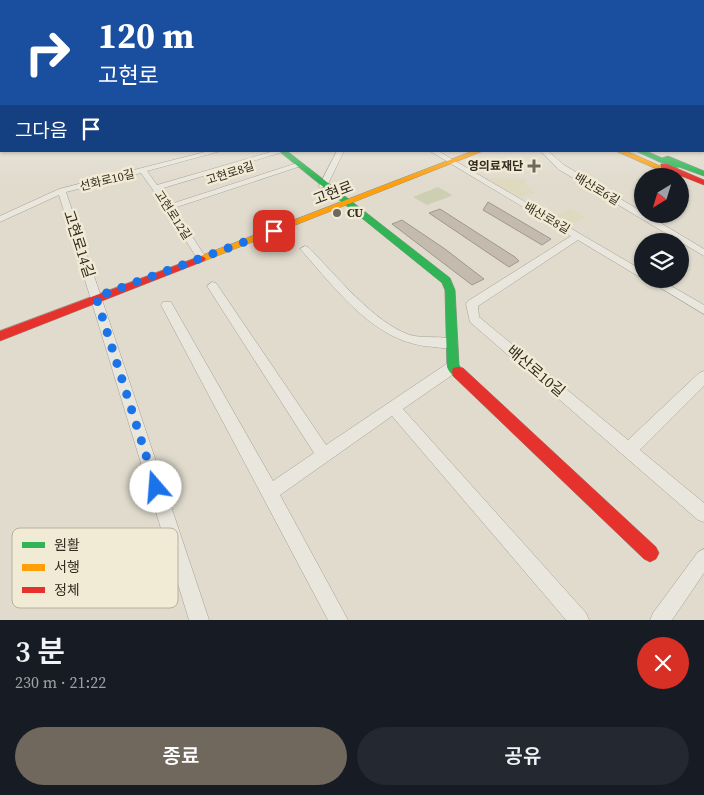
<!DOCTYPE html>
<html lang="ko">
<head>
<meta charset="utf-8">
<style>
  :root { --surface:#171b24; --page:#242831; --text:#f1f3f6; --muted:#9ea1a6; --accent:#70685d }
  body { margin:0; font-family:"Source Serif 4","Noto Sans KR",serif; background:var(--page); color:var(--text); height:100vh; display:flex; flex-direction:column; font-size:19px; white-space:nowrap }
  * { box-sizing:border-box; margin:0 }
  p { font-size:16px; color:var(--muted) }
  .icon { flex:none; width:28px; height:28px; fill:none; stroke:currentColor; stroke-width:2; stroke-linecap:round; stroke-linejoin:round }
  .map { position:relative; height:620px; overflow:hidden }
  .panel { display:flex; flex-direction:column; background:var(--surface); flex:1 }
  .panel>* { flex:none }
  .hud { position:absolute; left:0px; top:0px; width:705px; height:152px; box-shadow:0 1px 4px #0004; background:#1a4fa0; color:#fff; overflow:hidden }
  .needle { width:32px; rotate:218deg }
  .controls { position:absolute; left:634px; top:168px; display:grid; gap:10px }
  .controls a { display:grid; place-items:center; width:55px; height:55px; border-radius:50%; background:var(--surface); box-shadow:0 1px 4px #0004; font-size:25px }
  .pin { position:absolute; display:grid; place-items:center; width:42px; height:42px; color:#fff; margin:-21px; border-radius:10px; box-shadow:0 2px 8px #0006 }
  .me { position:absolute; width:55px; margin:-28px; rotate:342deg; stroke-linejoin:round; filter:drop-shadow(0 0 4px #0008) }
  .turn { display:flex; align-items:center; gap:18px; height:105px; padding:0 15px; font-size:22px }
  .turn .icon { width:65px; height:65px; stroke-width:2.5 }
  .turn b { display:block; font-size:35px; line-height:42px }
  .then { display:flex; align-items:center; height:48px; padding:0 15px; background:#0003; gap:10px; font-size:19px }
  .round { display:grid; place-items:center; flex:none; width:52px; height:52px; border-radius:26px; background:var(--page) }
  .summary { display:flex; align-items:center; justify-content:space-between; height:85px; padding:0 15px }
  h1 { font-size:30px; font-weight:600; line-height:38px }
  .cta { display:flex; gap:10px; margin-top:auto; padding:10px 15px }
  .cta a { flex:1; height:58px; border-radius:30px; background:var(--accent); color:#fff; font-size:20px; font-weight:600; line-height:58px; text-align:center }
  .cta a+a { background:var(--page); color:var(--text) }
  .map>svg:first-child { display:block }
  .farmland { fill:#ded9bf }
  .green { fill:#cdcfb2 }
  .building { fill:#c4bbae; stroke:#a0978d }
  .lines { fill:none; stroke-linecap:round; stroke-linejoin:round }
  .street-casing { stroke:#a6a096; stroke-width:1 }
  .fast-casing { stroke:#959086; stroke-width:1 }
  .slow-casing { stroke:#959086; stroke-width:1 }
  .jam-casing { stroke:#959086; stroke-width:1 }
  .street { fill:#e9e6dd; fill-rule:evenodd }
  .fast { fill:#30b455; fill-rule:evenodd }
  .slow { fill:#ff9f0a; fill-rule:evenodd }
  .jam { fill:#e5322d; fill-rule:evenodd }
  .route { stroke:#1a73e8; stroke-width:9; stroke-dasharray:0 16.2 }
  .poi-dot { fill:#70685d; stroke:#f1ead4; stroke-width:2 }
  .labels { text-anchor:middle; stroke-width:5; stroke-linejoin:round; paint-order:stroke }
  .far-poi-label { font-size:12px; font-weight:bold; fill:#332a20; stroke:#f1ead4; text-anchor:end }
  .far-street-label { font-size:12px; fill:#332a20; stroke:#f1ead4 }
  .street-label { font-size:15px; fill:#332a20; stroke:#f1ead4 }
  .key { fill:#f1ead4; stroke:#b8b09e; stroke-width:1 }
  .key-label { font-size:14px; fill:#332a20 }
</style>
</head>
<body>
<div class="map">
<svg width="704" height="620" viewBox="0 0 704 620">
  <rect width="100%" height="100%" fill="#e0dbcd"/>
  <g class="farmland">
    <path d="M486,178L525,179L526,185L535,193L519,197Z"/>
    <path d="M571,208L586,218L567,225L554,217Z"/>
  </g>
  <path class="green" d="M438,187L452,195L451,196L427,205L413,197Z"/>
  <g class="building">
    <path d="M488,202L551,239L542,245L483,210Z"/>
    <path d="M440,209L515,257L519,261L509,267L429,213Z"/>
    <path d="M402,220L445,249L484,279L472,285L392,224Z"/>
  </g>
  <g class="lines">
    <defs>
      <g id="street">
        <path d="M209,151H221L147,171L157,185L274,151H286L160,189L171,204L297,163L304,165L174,208L206,258L204,260H198L165,207L141,173L66,192L209,620H189L59,195L0,222V216L59,189Z"/>
        <path d="M337,151H344L327,186L320,188L319,186Z"/>
        <path d="M430,151H438L642,270V277L638,276L578,240L478,306L479,317L628,440L699,373L704,371V386L640,450L704,503V522L698,520L470,322L466,304L468,301L571,236Z"/>
        <path d="M541,151H548L564,165L704,249V256L558,169Z"/>
        <path d="M305,246L308,247C335,274 374,323 410,335C425,339 442,335 456,340L458,343L456,346C449,349 441,348 434,347C375,344 338,291 302,251L300,249Z"/>
        <path d="M646,279H659L704,305V314Z"/>
        <path d="M212,282L216,283L326,445L448,363L453,362L458,363L459,367L458,371L403,409L586,613L589,620H566L392,416L280,495L348,620H328L161,305L163,302H171L273,481L314,453L207,286Z"/>
        <path d="M704,549V573L672,620H650L653,613L698,552Z"/>
      </g>
      <g id="fast">
        <path d="M279,151H287L450,278L455,290L459,365L464,372L463,376C455,379 450,374 447,367L445,290L442,283Z"/>
        <path d="M636,151H646L662,158L668,156L704,171V176L679,167L673,168Z"/>
      </g>
      <g id="slow">
        <path d="M473,151H483L204,261H198L196,259L198,257Z"/>
        <path d="M616,151H626L683,176L680,178V176H673Z"/>
      </g>
      <g id="jam">
        <path d="M661,164H667L704,180V185L661,168Z"/>
        <path d="M201,256L204,257L206,259L204,261L0,341V331Z"/>
        <path d="M458,367L463,368L656,547L659,553L656,559L650,562L644,559L453,376L452,372L453,368Z"/>
      </g>
    </defs>
    <use href="#street" class="street-casing"/>
    <use href="#fast" class="fast-casing"/>
    <use href="#slow" class="slow-casing"/>
    <use href="#jam" class="jam-casing"/>
    <use href="#street" class="street"/>
    <use href="#fast" class="fast"/>
    <use href="#slow" class="slow"/>
    <use href="#jam" class="jam"/>
  </g>
  <linearGradient id="sky" x2="0" y2="1"><stop stop-color="#94bbd7"/><stop offset="0.52" stop-color="#f1efe8"/><stop offset="1" stop-color="#f1efe8" stop-opacity="0"/></linearGradient>
  <rect width="704" height="180" fill="url(#sky)"/>
  <g class="lines">
    <path class="route" d="M156,487L96,297L274,231"/>
  </g>
  <g class="poi-dot">
    <path d="M531.5 158.5h5v5h5v5h-5v5h-5v-5h-5v-5h5z"/>
    <circle cx="337" cy="213" r="5"/>
  </g>
  <g class="labels">
    <g class="far-poi-label">
      <text x="523" y="170">영의료재단</text>
      <text x="347" y="217" text-anchor="start">CU</text>
    </g>
    <g class="far-street-label">
      <text transform="translate(230 173) rotate(-18)" y="4">고현로8길</text>
      <text transform="translate(107 180) rotate(-14)" y="4">선화로10길</text>
      <text transform="translate(597 189) rotate(31)" y="4">배산로6길</text>
      <text transform="translate(173 215) rotate(57)" y="4">고현로12길</text>
      <text transform="translate(547 218) rotate(30)" y="4">배산로8길</text>
    </g>
    <g class="street-label">
      <text transform="translate(333 193) rotate(-21)" y="5">고현로</text>
      <text transform="translate(79 244) rotate(72)" y="5">고현로14길</text>
      <text transform="translate(536 371) rotate(40)" y="5">배산로10길</text>
    </g>
  </g>
  <rect x="12" y="528" width="166" height="80" rx="8" class="key"/>
  <rect x="22" y="542" width="23" height="6" fill="#30b455"/>
  <rect x="22" y="564" width="23" height="7" fill="#ff9f0a"/>
  <rect x="22" y="587" width="23" height="6" fill="#e5322d"/>
  <g class="key-label">
    <text x="54" y="550">원활</text>
    <text x="54" y="572">서행</text>
    <text x="54" y="595">정체</text>
  </g>
</svg>
<div class="controls">
<a><svg class="needle" viewBox="-14 -14 28 28"><path d="M0-13l5 13h-10z" fill="#e53935"/><path d="M0 13l5-13h-10z" fill="#9ea1a6"/></svg></a>
<a><svg class="icon" aria-label="layers" viewBox="0 0 24 24"><path d="M12 4l9 5-9 5-9-5zM3 14l9 5 9-5"/></svg></a>
</div>
<div class="pin" style="left:274px;top:231px;background:#d93025"><svg class="icon" aria-label="arrive" viewBox="0 0 24 24"><path d="M6 21V4h12l-3 4 3 4H6"/></svg></div>
<svg class="me" style="left:156px;top:487px" viewBox="-20 -20 40 40"><circle r="19" fill="#fff"/><path d="M0-13L10 11 0 6-10 11z" fill="#1a73e8"/></svg>
<div class="hud">
<div class="turn"><svg class="icon" aria-label="right" viewBox="0 0 24 24"><path d="M7 20v-9h11M14 6l5 5-5 5"/></svg><div><b>120 m</b>고현로</div></div>
<div class="then">그다음<svg class="icon" aria-label="arrive" viewBox="0 0 24 24"><path d="M6 21V4h12l-3 4 3 4H6"/></svg></div>
</div>
</div>
<section class="panel">
<div class="summary"><div><h1>3 분</h1><p>230 m · 21:22</p></div><a class="round" style="background:#d93025;color:#fff"><svg class="icon" aria-label="close" viewBox="0 0 24 24"><path d="M6 6l12 12M18 6L6 18"/></svg></a></div>
<div class="cta"><a>종료</a><a>공유</a></div>
</section>
</body>
</html>
